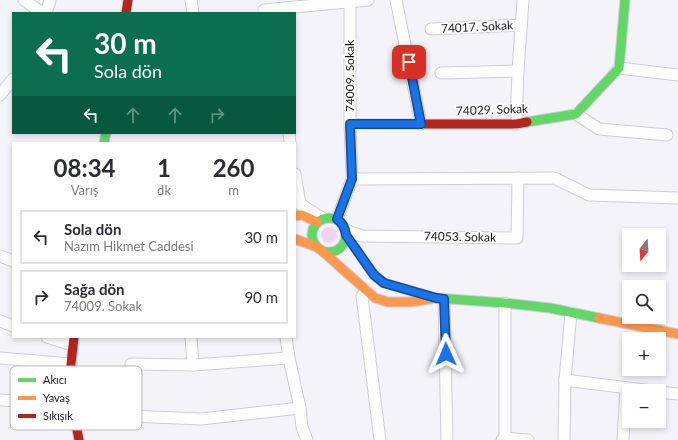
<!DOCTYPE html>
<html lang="tr">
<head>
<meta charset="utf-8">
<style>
  :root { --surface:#fff; --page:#f7f7f7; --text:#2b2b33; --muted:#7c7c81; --line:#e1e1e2 }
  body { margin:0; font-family:Lato,sans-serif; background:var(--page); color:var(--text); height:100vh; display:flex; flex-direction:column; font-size:15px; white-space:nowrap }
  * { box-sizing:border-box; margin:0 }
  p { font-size:13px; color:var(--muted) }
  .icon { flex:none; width:22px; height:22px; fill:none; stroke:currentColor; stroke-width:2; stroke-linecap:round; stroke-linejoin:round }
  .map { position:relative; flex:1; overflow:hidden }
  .sheet { position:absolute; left:12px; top:142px; width:284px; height:196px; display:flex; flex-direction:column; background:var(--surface); border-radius:0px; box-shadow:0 2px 6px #0003 }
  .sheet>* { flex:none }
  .top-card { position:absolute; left:12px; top:12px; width:284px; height:122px; border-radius:0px; box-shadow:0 2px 6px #0003; background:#0b6e4f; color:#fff; overflow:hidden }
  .needle { width:26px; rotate:198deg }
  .fabs { position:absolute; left:622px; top:228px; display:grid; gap:8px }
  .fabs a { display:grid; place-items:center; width:44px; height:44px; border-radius:0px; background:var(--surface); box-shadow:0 2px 6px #0003; font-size:20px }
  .pin { position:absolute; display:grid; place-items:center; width:34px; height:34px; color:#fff; margin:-17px; border-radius:8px; box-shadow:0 2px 6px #0006 }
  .me { position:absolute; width:44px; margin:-22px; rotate:359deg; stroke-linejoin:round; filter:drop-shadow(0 0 3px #0008) }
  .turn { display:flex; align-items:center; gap:14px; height:84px; padding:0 16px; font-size:18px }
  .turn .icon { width:52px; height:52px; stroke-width:2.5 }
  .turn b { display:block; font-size:28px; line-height:34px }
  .lanes { display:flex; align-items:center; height:38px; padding:0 16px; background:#0003; justify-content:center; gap:20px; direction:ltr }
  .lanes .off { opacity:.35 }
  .eta { display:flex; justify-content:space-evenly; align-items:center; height:68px; text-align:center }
  .eta b { font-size:24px; font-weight:700; line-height:28px }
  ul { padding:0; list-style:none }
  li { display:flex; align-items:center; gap:12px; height:54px; margin:0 8px 6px; padding:0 8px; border:2px solid var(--line); border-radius:0px }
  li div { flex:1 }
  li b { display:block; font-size:15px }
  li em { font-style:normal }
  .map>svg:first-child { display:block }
  .grass { fill:#f1d3f3 }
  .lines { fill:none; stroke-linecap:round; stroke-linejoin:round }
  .street-casing { stroke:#cecdd6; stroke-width:13 }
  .fast-casing { stroke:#cecdd6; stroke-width:11 }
  .slow-casing { stroke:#cecdd6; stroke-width:11 }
  .jam-casing { stroke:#cecdd6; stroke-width:11 }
  .street { stroke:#fdfdfe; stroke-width:11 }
  .fast { stroke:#63d668; stroke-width:9 }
  .slow { stroke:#ff974d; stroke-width:9 }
  .jam { stroke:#b3261e; stroke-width:9 }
  .route-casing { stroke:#114b97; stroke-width:10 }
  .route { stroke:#1a73e8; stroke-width:7 }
  .labels { text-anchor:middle; stroke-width:3.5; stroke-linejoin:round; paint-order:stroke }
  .street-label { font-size:12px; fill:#161621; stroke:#fff }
  .key { fill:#fff; stroke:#b9b9bc; stroke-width:1 }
  .key-label { font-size:11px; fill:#161621 }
</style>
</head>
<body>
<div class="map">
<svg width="678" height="440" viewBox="0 0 678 440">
  <rect width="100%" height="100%" fill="#f4f3fa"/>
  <circle class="grass" cx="329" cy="235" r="8"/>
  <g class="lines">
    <defs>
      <g id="street">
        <path d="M24,0L42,13"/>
        <path d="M191,0L193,13"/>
        <path d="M396,0L421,124"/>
        <path d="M264,10L368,0"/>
        <path d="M46,13L50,0"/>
        <path d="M431,29L521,25"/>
        <path d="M619,68L678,75"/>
        <path d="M441,73L518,71"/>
        <path d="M0,95L13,79"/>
        <path d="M576,114L599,129L667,135"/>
        <path d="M516,124L518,71L523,0"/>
        <path d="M289,133L290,143"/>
        <path d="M295,174L300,204L322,218"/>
        <path d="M352,179L554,178L589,195L678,198"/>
        <path d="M337,219L352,179L350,124V2"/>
        <path d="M346,230L362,236L517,238L518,178"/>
        <path d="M0,256L13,261"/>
        <path d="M366,291L362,296L380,440"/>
        <path d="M444,299L447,440"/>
        <path d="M0,321L13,326"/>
        <path d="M47,337L72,345"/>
        <path d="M191,337L193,365"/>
        <path d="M286,337L289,358L300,408L302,427L307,440"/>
        <path d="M0,358L71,364"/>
        <path d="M131,364L193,365L289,358"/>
        <path d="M565,380L652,391"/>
        <path d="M659,392L678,394"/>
        <path d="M0,400L72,404"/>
        <path d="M129,416L201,419L300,408"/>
        <path d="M502,440L505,438L528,440"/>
        <path d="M505,440V303"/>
        <path d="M564,440L565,380L571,313"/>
        <path d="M623,440L626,388"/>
      </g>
      <g id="fast">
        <path d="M527,122L576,114L619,68L625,0"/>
        <path d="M104,143L106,133"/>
        <circle cx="329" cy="235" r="17"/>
        <path d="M346,235L374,275L384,283L436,298L505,303L550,308L599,318"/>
      </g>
      <g id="slow">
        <path d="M295,216L302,215L317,222"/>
        <path d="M295,239L317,247"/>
        <path d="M321,250L375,298L388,302H409L431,299"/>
        <path d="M599,318L678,334"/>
      </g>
      <g id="jam">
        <path d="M126,13L128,0"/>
        <path d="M350,124H516L527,122"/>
        <path d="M74,337L71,364L72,404L79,440"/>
      </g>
    </defs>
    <use href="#street" class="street-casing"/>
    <use href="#fast" class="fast-casing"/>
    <use href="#slow" class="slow-casing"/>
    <use href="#jam" class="jam-casing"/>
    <use href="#street" class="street"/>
    <use href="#fast" class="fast"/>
    <use href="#slow" class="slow"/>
    <use href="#jam" class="jam"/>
  </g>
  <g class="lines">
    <defs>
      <path id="route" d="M409,62L421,124H350L352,179L337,219C343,223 345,228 346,235L374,275L384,283L436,298L444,299L446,354"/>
    </defs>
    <use href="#route" class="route-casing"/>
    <use href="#route" class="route"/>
  </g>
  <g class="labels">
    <g class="street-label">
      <text transform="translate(477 27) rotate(-3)" y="4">74017. Sokak</text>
      <text transform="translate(350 76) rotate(-90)" y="4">74009. Sokak</text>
      <text transform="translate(492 110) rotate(-2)" y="4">74029. Sokak</text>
      <text transform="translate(460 237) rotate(1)" y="4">74053. Sokak</text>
    </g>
  </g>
  <rect x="10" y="366" width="132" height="64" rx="6" class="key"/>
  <rect x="18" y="378" width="18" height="4" fill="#63d668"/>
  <rect x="18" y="396" width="18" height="4" fill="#ff974d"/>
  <rect x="18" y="414" width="18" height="4" fill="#b3261e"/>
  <g class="key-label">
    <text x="43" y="384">Akıcı</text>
    <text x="43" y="402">Yavaş</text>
    <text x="43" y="420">Sıkışık</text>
  </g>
</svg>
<div class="fabs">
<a><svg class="needle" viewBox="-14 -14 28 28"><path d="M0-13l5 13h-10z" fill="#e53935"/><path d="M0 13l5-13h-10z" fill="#7c7c81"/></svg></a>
<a><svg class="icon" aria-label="search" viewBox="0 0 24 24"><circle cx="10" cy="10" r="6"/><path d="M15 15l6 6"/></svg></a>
<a>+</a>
<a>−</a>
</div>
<div class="pin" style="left:409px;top:62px;background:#d93025"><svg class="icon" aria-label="arrive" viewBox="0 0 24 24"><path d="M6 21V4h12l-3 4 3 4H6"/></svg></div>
<svg class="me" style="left:446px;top:354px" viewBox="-20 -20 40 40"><path d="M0-17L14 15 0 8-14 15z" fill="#1a73e8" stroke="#fff" stroke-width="4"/></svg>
<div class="top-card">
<div class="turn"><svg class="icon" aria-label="left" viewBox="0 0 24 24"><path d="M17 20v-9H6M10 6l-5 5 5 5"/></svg><div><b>30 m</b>Sola dön</div></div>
<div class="lanes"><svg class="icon" aria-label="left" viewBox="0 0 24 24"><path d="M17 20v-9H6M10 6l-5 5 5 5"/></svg><svg class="icon off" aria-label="ahead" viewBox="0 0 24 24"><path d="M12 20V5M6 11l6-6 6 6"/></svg><svg class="icon off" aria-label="ahead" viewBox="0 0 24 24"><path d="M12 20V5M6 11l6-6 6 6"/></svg><svg class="icon off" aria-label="right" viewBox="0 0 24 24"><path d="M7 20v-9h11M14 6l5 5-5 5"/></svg></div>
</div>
<section class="sheet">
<div class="eta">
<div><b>08:34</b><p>Varış</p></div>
<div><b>1</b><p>dk</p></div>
<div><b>260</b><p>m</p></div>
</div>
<ul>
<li><svg class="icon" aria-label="left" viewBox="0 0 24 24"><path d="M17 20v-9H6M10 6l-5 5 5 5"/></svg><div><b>Sola dön</b><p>Nazım Hikmet Caddesi</p></div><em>30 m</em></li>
<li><svg class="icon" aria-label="right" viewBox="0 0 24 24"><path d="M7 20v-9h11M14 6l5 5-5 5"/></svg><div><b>Sağa dön</b><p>74009. Sokak</p></div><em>90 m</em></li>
</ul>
</section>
</div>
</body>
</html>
